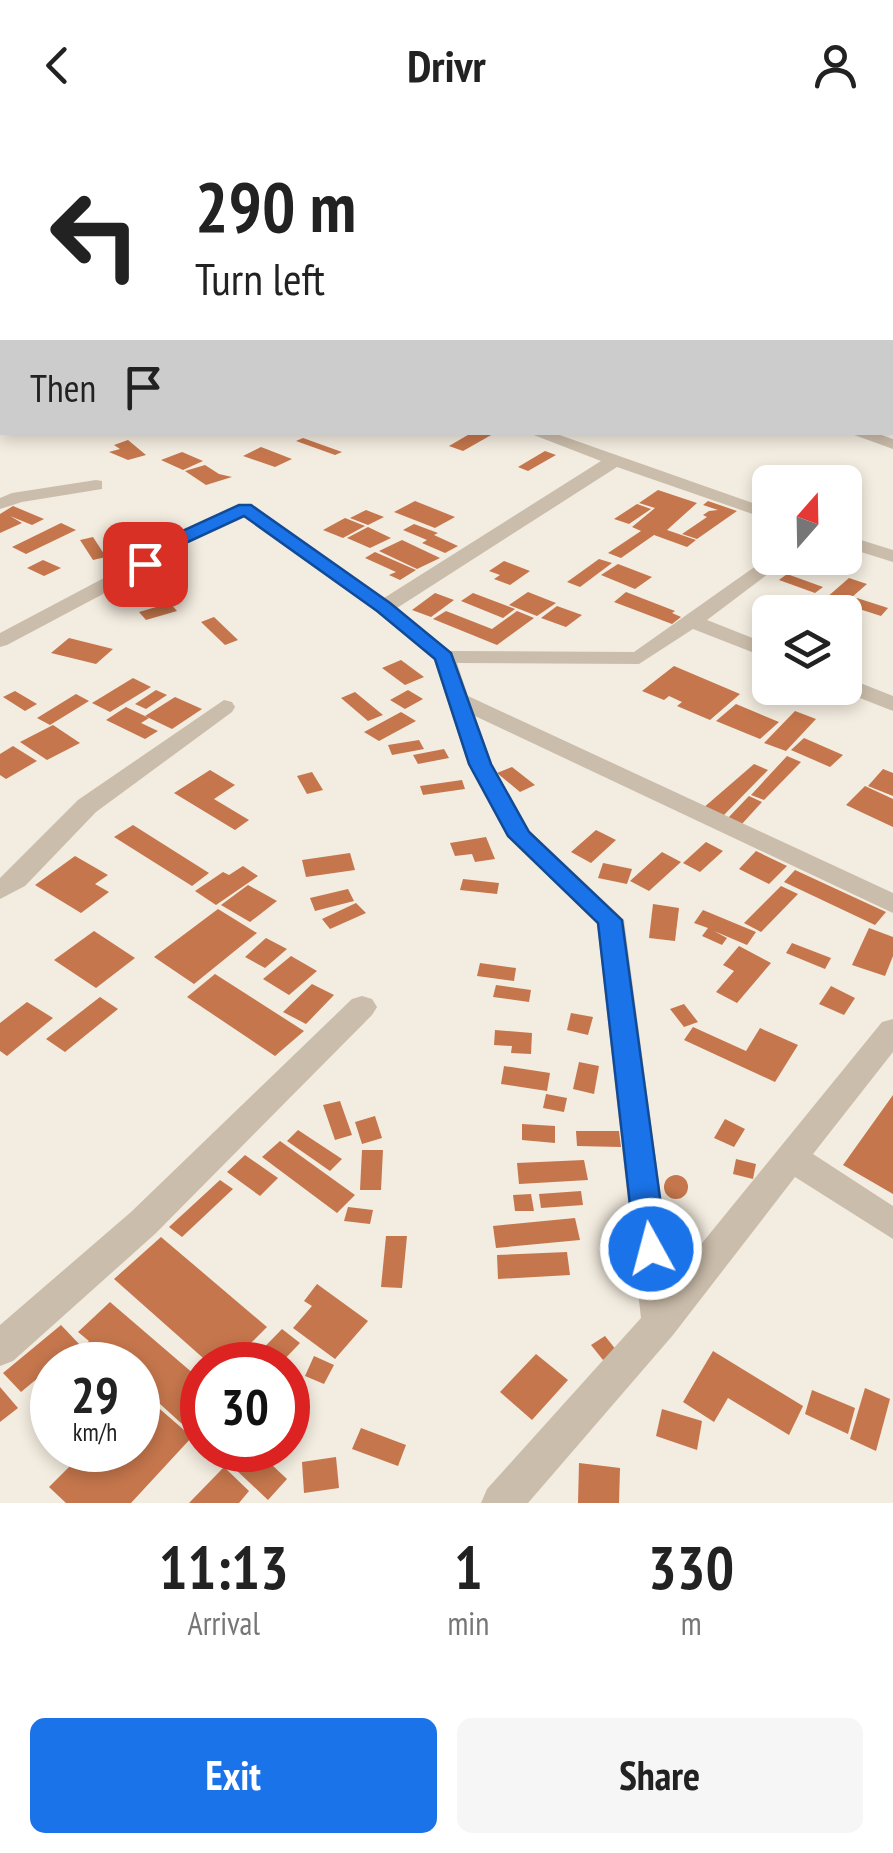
<!DOCTYPE html>
<html lang="en">
<head>
<meta charset="utf-8">
<style>
  :root { --surface:#fff; --page:#f6f6f6; --text:#222; --muted:#767676; --accent:#1a73e8 }
  body { margin:0; font-family:"PT Sans Narrow",sans-serif; background:var(--page); color:var(--text); height:100vh; display:flex; flex-direction:column; font-size:38px; white-space:nowrap }
  * { box-sizing:border-box; margin:0 }
  p { font-size:32px; color:var(--muted) }
  .icon { flex:none; width:55px; height:55px; fill:none; stroke:currentColor; stroke-width:2; stroke-linecap:round; stroke-linejoin:round }
  .map { position:relative; height:1373px; overflow:hidden }
  .drawer { display:flex; flex-direction:column; background:var(--surface); flex:1 }
  .drawer>* { flex:none }
  .banner { position:absolute; left:0px; top:0px; width:895px; height:305px; box-shadow:0 5px 15px #0003; background:#fff; color:var(--text); overflow:hidden }
  .needle { width:65px; rotate:20deg }
  .controls { position:absolute; left:752px; top:335px; display:grid; gap:20px }
  .controls a { display:grid; place-items:center; width:110px; height:110px; border-radius:15px; background:var(--surface); box-shadow:0 5px 15px #0003; font-size:50px }
  .speed { position:absolute; left:30px; top:1212px; display:flex; gap:20px; font-size:50px; font-weight:700; text-align:center }
  .speed>* { display:grid; place-content:center; width:130px; height:130px; border-radius:50%; background:var(--surface); box-shadow:0 5px 15px #0003; line-height:1 }
  .speed small { font-size:25px; font-weight:400 }
  .speed .limit { border:15px solid #d22; background:#fff; color:#111 }
  .pin { position:absolute; display:grid; place-items:center; width:85px; height:85px; color:#fff; margin:-42px; border-radius:20px; box-shadow:0 5px 15px #0006 }
  .me { position:absolute; width:110px; margin:-55px; rotate:353deg; stroke-linejoin:round; filter:drop-shadow(0 0 8px #0008) }
  .turn { display:flex; align-items:center; gap:35px; height:210px; padding:0 30px; font-size:45px }
  .turn .icon { width:130px; height:130px; stroke-width:2.5 }
  .turn b { display:block; font-size:70px; line-height:85px }
  .then { display:flex; align-items:center; height:95px; padding:0 30px; background:#0003; gap:20px; font-size:38px }
  .eta { display:flex; justify-content:space-evenly; align-items:center; height:170px; text-align:center }
  .eta b { font-size:60px; font-weight:600; line-height:70px }
  .button { display:flex; gap:20px; margin-top:auto; padding:20px 30px }
  .button a { flex:1; height:115px; border-radius:15px; background:var(--accent); color:#fff; font-size:40px; font-weight:600; line-height:115px; text-align:center }
  .button a+a { background:var(--page); color:var(--text) }
  header { display:flex; justify-content:space-between; align-items:center; height:130px; padding:0 30px; background:var(--surface); font-size:45px; font-weight:600 }
  .map>svg:first-child { display:block }
  .building { fill:#c5764c }
  .lines { fill:none; stroke-linecap:round; stroke-linejoin:round }
  .street { fill:#cbbdab; fill-rule:evenodd }
  .route { fill:#1a73e8; stroke:#114b97; stroke-width:2.5 }
</style>
</head>
<body>
<header><svg class="icon" aria-label="back" viewBox="0 0 24 24"><path d="M15 5l-7 7 7 7"/></svg>Drivr<svg class="icon" aria-label="person" viewBox="0 0 24 24"><circle cx="12" cy="8" r="4"/><path d="M4 21q1-7 8-7t8 7"/></svg></header>
<div class="map">
<svg width="893" height="1373" viewBox="0 0 893 1373">
  <rect width="100%" height="100%" fill="#f3ece0"/>
  <g class="building">
    <path d="M473,302L493,304L463,321L449,316Z"/>
    <path d="M303,308L342,322L335,325L296,311Z"/>
    <path d="M128,310L146,325L128,330L109,322L120,319L114,315Z"/>
    <path d="M261,317L292,329L275,337L243,326Z"/>
    <path d="M545,321L556,325L528,341L518,337Z"/>
    <path d="M182,322L203,331L183,340L161,330Z"/>
    <path d="M205,335L219,344L232,347L206,355L185,341Z"/>
    <path d="M658,360L697,373L667,400L696,410L687,417L654,405L621,428L608,423L641,401L632,397L655,378L639,373Z"/>
    <path d="M415,371L455,387L435,398L394,382Z"/>
    <path d="M708,371L737,381L697,409L682,404L707,387L703,385L709,381L718,380L703,375Z"/>
    <path d="M637,374L651,379L629,394L614,389Z"/>
    <path d="M13,376L44,389L32,395L10,386L22,393L0,403V384Z"/>
    <path d="M366,380L384,387L368,395L350,388Z"/>
    <path d="M345,388L365,396L343,408L323,400Z"/>
    <path d="M61,393L76,400L26,424L12,417Z"/>
    <path d="M414,394L438,403L434,405L458,416L445,423L422,413L427,410L403,400Z"/>
    <path d="M368,397L391,408L370,418L347,408Z"/>
    <path d="M93,407L106,427L93,430L80,410Z"/>
    <path d="M402,410L440,428L417,439L379,421Z"/>
    <path d="M375,422L416,440L400,450L389,445L396,442L365,428Z"/>
    <path d="M599,429L612,433L580,457L567,452Z"/>
    <path d="M43,430L61,438L44,446L27,438Z"/>
    <path d="M504,431L530,441L510,455L494,449L500,445L489,441Z"/>
    <path d="M618,434L652,447L635,459L601,445Z"/>
    <path d="M787,444L823,457L815,463L779,450Z"/>
    <path d="M849,448L867,454L844,474L826,468Z"/>
    <path d="M528,462L556,473L537,486L509,475Z"/>
    <path d="M626,462L675,481L672,483L681,487L672,494L614,472Z"/>
    <path d="M435,463L454,470L431,487L412,480Z"/>
    <path d="M473,463L515,479L503,488L461,471Z"/>
    <path d="M857,468L888,478L881,486L850,476Z"/>
    <path d="M170,473L177,481L146,490L139,482Z"/>
    <path d="M557,476L582,485L566,497L541,488Z"/>
    <path d="M446,481L492,499L517,481L534,488L497,515L433,489Z"/>
    <path d="M214,487L238,510L225,515L201,492Z"/>
    <path d="M69,508L113,519L96,534L51,523Z"/>
    <path d="M401,530L424,547L405,555L382,538Z"/>
    <path d="M674,536L740,564L710,590L677,576L682,572L669,566L664,570L642,561Z"/>
    <path d="M133,548L151,557L110,582L92,573Z"/>
    <path d="M156,560L167,565L146,579L135,574Z"/>
    <path d="M408,560L423,569L405,579L390,570Z"/>
    <path d="M15,561L37,574L25,581L3,567Z"/>
    <path d="M355,562L383,585L368,591L341,568Z"/>
    <path d="M76,564L89,571L50,595L37,588Z"/>
    <path d="M175,567L202,579L172,599L145,586Z"/>
    <path d="M736,574L779,592L760,609L716,591Z"/>
    <path d="M126,577L149,588L141,593L158,601L145,609L106,590Z"/>
    <path d="M795,581L816,589L786,621L764,613Z"/>
    <path d="M401,582L416,591L379,611L364,602Z"/>
    <path d="M53,595L80,613L47,630L20,612Z"/>
    <path d="M804,608L843,625L830,637L791,620Z"/>
    <path d="M419,610L424,619L392,625L388,615Z"/>
    <path d="M13,616L37,631L6,649L0,645V624Z"/>
    <path d="M444,619L449,628L418,634L413,625Z"/>
    <path d="M787,626L801,632L764,670L751,665Z"/>
    <path d="M754,634L768,640L721,688L702,679Z"/>
    <path d="M512,637L535,655L520,662L497,643Z"/>
    <path d="M883,639L893,643V666L868,656Z"/>
    <path d="M210,640L235,655L214,669L249,690L235,700L174,663Z"/>
    <path d="M312,642L323,660L307,664L297,646Z"/>
    <path d="M462,650L465,659L423,665L420,656Z"/>
    <path d="M865,656L893,669V697L846,675Z"/>
    <path d="M749,666L762,672L741,695L727,689Z"/>
    <path d="M133,695L209,743L192,756L114,707Z"/>
    <path d="M596,700L616,710L591,733L571,722Z"/>
    <path d="M486,707L495,729L475,732L472,724L455,726L450,713Z"/>
    <path d="M706,712L723,721L700,742L683,733Z"/>
    <path d="M756,721L787,736L769,754L739,739Z"/>
    <path d="M662,722L681,732L649,761L630,751Z"/>
    <path d="M350,723L355,740L306,747L302,730Z"/>
    <path d="M75,726L108,745L95,754L109,762L81,783L35,755Z"/>
    <path d="M603,733L632,739L627,754L598,748Z"/>
    <path d="M243,736L258,746L216,775L195,761L223,742L229,745Z"/>
    <path d="M795,740L886,782L875,795L784,752Z"/>
    <path d="M463,749L499,753L497,764L460,760Z"/>
    <path d="M248,755L277,771L250,792L221,775Z"/>
    <path d="M781,756L798,764L761,802L744,793Z"/>
    <path d="M348,759L354,771L315,781L310,768Z"/>
    <path d="M356,773L366,783L330,799L322,789Z"/>
    <path d="M653,774L679,778L675,811L649,808Z"/>
    <path d="M218,779L257,803L194,854L154,827Z"/>
    <path d="M703,780L756,802L747,815L714,801L727,808L722,815L702,806L708,798L694,793Z"/>
    <path d="M869,798L893,807V826L885,846L852,835Z"/>
    <path d="M94,801L135,828L96,858L54,830Z"/>
    <path d="M266,808L287,819L265,838L245,827Z"/>
    <path d="M792,813L831,828L825,839L786,823Z"/>
    <path d="M739,816L771,833L737,873L716,862L734,841L723,835Z"/>
    <path d="M291,826L317,841L289,865L263,849Z"/>
    <path d="M480,833L516,838L514,851L477,846Z"/>
    <path d="M215,844L304,901L275,926L187,867Z"/>
    <path d="M312,854L334,865L306,894L283,882Z"/>
    <path d="M496,855L531,860L529,872L493,867Z"/>
    <path d="M831,856L855,868L844,885L819,874Z"/>
    <path d="M100,867L118,879L65,922L46,909Z"/>
    <path d="M27,872L53,888L7,926L0,921V893Z"/>
    <path d="M684,874L698,892L684,897L670,879Z"/>
    <path d="M571,883L593,887L588,905L567,900Z"/>
    <path d="M693,897L746,921L760,898L798,915L775,952L684,910Z"/>
    <path d="M495,900L532,903L531,924L511,923L512,916L494,915Z"/>
    <path d="M579,932L599,936L594,964L573,959Z"/>
    <path d="M504,936L550,943L547,961L501,954Z"/>
    <path d="M546,964L567,968L564,982L543,978Z"/>
    <path d="M893,965V1064L843,1035Z"/>
    <path d="M340,971L352,1005L335,1010L323,975Z"/>
    <path d="M375,986L382,1008L362,1014L355,992Z"/>
    <path d="M725,989L745,999L734,1017L714,1008Z"/>
    <path d="M522,994L555,996V1013L522,1010Z"/>
    <path d="M298,1000L342,1029L330,1041L287,1011Z"/>
    <path d="M576,1001H619L621,1017L577,1016Z"/>
    <path d="M280,1011L355,1065L337,1083L262,1027Z"/>
    <path d="M362,1020H383L381,1060H360Z"/>
    <path d="M245,1025L278,1048L260,1066L227,1042Z"/>
    <path d="M736,1029L756,1034L753,1049L733,1044Z"/>
    <path d="M584,1030L588,1050L519,1054L517,1033Z"/>
    <circle cx="676" cy="1057" r="12"/>
    <path d="M220,1050L233,1059L182,1107L169,1097Z"/>
    <path d="M581,1061L583,1075L541,1078L539,1064Z"/>
    <path d="M531,1064L534,1081H515L513,1065Z"/>
    <path d="M348,1077L373,1080L370,1094L344,1091Z"/>
    <path d="M575,1088L580,1110L496,1118L493,1096Z"/>
    <path d="M386,1106H407L402,1158L381,1157Z"/>
    <path d="M161,1107L267,1197L229,1235H211L114,1149Z"/>
    <path d="M567,1122L570,1145L498,1149L497,1125Z"/>
    <path d="M317,1154L368,1191L335,1229L293,1198L312,1176L304,1171Z"/>
    <path d="M110,1172L202,1251V1291L192,1303L138,1254V1235H64L89,1211L78,1202Z"/>
    <path d="M61,1195L79,1214L21,1262L3,1243Z"/>
    <path d="M282,1199L300,1213L279,1235H247Z"/>
    <path d="M605,1206L617,1221L603,1230L591,1215Z"/>
    <path d="M713,1221L803,1276L789,1305L728,1268L714,1292L683,1272Z"/>
    <path d="M536,1224L568,1250L532,1290L500,1262Z"/>
    <path d="M314,1226L334,1235L324,1254L305,1246Z"/>
    <path d="M0,1257L18,1278L0,1292Z"/>
    <path d="M865,1258L890,1269L876,1321L850,1309Z"/>
    <path d="M138,1260L192,1307L131,1373H66L49,1357L86,1320H138Z"/>
    <path d="M812,1260L855,1278L848,1304L805,1284Z"/>
    <path d="M662,1279L702,1291L697,1320L656,1306Z"/>
    <path d="M361,1298L406,1315L398,1336L352,1319Z"/>
    <path d="M215,1320H256L287,1349L268,1370Z"/>
    <path d="M336,1327L339,1358L304,1363L302,1332Z"/>
    <path d="M579,1333L620,1338L619,1373H578Z"/>
    <path d="M224,1337L249,1361L239,1373H189Z"/>
  </g>
  <g class="lines">
    <g class="street">
      <rect x="892" y="124" width="1" height="8"/>
      <path d="M526,302H551L770,379V390L617,337L397,478L449,521L634,522L770,426L789,428L707,490L770,515V529L693,499L639,534L457,533L468,566L893,763V783L475,586L492,634L530,701L624,790L672,1150L882,892L893,889V922L813,1024L893,1076V1109L795,1047L673,1205L528,1373H481L487,1359L641,1188L597,793L507,706L468,634L434,530L377,481L244,386L180,416L152,438L7,515L0,517V503L138,430L166,408L245,374L384,468L601,331Z"/>
      <path d="M846,302H873L893,309V319Z"/>
      <path d="M96,350L102,351V359L22,372L0,379V368L12,363Z"/>
      <path d="M845,405L893,420V432L845,417Z"/>
      <path d="M845,547L893,566V581L837,559L845,558Z"/>
      <path d="M224,570L232,572L235,577L232,582L96,682L25,756L0,769V748L78,670Z"/>
      <path d="M362,866L372,869L377,877L372,885L155,1104L13,1231L0,1236V1195L131,1082L352,869Z"/>
    </g>
  </g>
  <path class="route" d="M239,375H251L390,473L451,523L491,634L529,702L622,790L667,1119L662,1129L651,1133L640,1129L635,1119L598,793L508,706L469,634L435,529L377,481L244,386L179,416L151,437H139L136,434L167,408Z"/>
</svg>
<div class="controls">
<a><svg class="needle" viewBox="-14 -14 28 28"><path d="M0-13l5 13h-10z" fill="#e53935"/><path d="M0 13l5-13h-10z" fill="#767676"/></svg></a>
<a><svg class="icon" aria-label="layers" viewBox="0 0 24 24"><path d="M12 4l9 5-9 5-9-5zM3 14l9 5 9-5"/></svg></a>
</div>
<div class="speed"><div>29<small>km/h</small></div><div class="limit">30</div></div>
<div class="pin" style="left:145px;top:434px;background:#d93025"><svg class="icon" aria-label="arrive" viewBox="0 0 24 24"><path d="M6 21V4h12l-3 4 3 4H6"/></svg></div>
<svg class="me" style="left:651px;top:1119px" viewBox="-20 -20 40 40"><circle r="17" fill="#1a73e8" stroke="#fff" stroke-width="3"/><path d="M0-11L8 9 0 5-8 9z" fill="#fff"/></svg>
<div class="banner">
<div class="turn"><svg class="icon" aria-label="left" viewBox="0 0 24 24"><path d="M17 20v-9H6M10 6l-5 5 5 5"/></svg><div><b>290 m</b>Turn left</div></div>
<div class="then">Then<svg class="icon" aria-label="arrive" viewBox="0 0 24 24"><path d="M6 21V4h12l-3 4 3 4H6"/></svg></div>
</div>
</div>
<section class="drawer">
<div class="eta">
<div><b>11:13</b><p>Arrival</p></div>
<div><b>1</b><p>min</p></div>
<div><b>330</b><p>m</p></div>
</div>
<div class="button"><a>Exit</a><a>Share</a></div>
</section>
</body>
</html>
